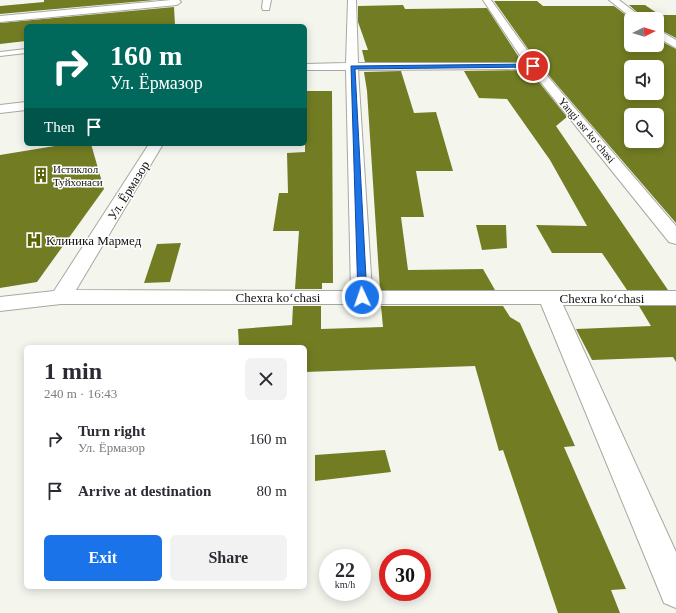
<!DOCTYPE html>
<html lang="en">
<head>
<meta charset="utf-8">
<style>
  :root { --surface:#fff; --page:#f2f2f3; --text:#2b2b33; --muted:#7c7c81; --accent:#1a73e8 }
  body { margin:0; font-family:Georgia,serif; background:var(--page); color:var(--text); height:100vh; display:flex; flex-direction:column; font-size:15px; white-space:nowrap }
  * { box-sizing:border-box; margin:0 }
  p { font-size:13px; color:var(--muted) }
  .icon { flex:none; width:22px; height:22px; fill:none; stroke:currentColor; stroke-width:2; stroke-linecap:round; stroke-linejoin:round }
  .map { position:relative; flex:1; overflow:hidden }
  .sheet { position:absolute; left:24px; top:345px; width:283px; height:244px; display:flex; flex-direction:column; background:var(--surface); border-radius:6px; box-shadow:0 2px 10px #0003 }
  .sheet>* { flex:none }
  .guide { position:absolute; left:24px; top:24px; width:283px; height:122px; border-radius:6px; box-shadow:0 2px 10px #0003; background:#00695c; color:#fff; overflow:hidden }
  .needle { width:26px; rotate:85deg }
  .tools { position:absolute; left:624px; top:12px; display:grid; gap:8px }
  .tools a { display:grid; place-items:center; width:40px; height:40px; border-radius:6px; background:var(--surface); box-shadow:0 2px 10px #0003; font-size:20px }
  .speed { position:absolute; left:319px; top:549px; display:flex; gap:8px; font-size:20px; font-weight:700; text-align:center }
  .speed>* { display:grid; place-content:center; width:52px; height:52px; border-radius:50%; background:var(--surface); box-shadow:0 2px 10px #0003; line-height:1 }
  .speed small { font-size:10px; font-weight:400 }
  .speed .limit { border:6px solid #d22; background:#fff; color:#111 }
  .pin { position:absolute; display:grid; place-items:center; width:34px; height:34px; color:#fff; margin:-17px; border:2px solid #fff; border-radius:50%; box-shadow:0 1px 4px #0007 }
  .me { position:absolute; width:44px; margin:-22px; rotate:357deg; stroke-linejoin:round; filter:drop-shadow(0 0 3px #0008) }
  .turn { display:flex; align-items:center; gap:14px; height:84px; padding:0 20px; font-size:18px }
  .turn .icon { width:52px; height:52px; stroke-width:2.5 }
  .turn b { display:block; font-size:28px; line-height:34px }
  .then { display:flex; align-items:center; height:38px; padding:0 20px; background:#0003; gap:8px; font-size:15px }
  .round { display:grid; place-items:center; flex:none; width:42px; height:42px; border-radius:6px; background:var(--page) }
  .summary { display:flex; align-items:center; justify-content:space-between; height:68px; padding:0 20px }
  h1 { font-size:24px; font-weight:700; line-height:30px }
  .cta { display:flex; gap:8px; margin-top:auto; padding:8px 20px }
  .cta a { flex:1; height:46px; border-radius:6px; background:var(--accent); color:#fff; font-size:16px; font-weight:700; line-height:46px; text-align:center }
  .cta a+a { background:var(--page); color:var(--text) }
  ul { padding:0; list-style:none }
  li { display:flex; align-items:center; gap:12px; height:52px; padding:0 20px }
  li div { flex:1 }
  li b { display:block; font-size:15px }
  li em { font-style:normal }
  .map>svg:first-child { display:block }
  .building { fill:#727d23; fill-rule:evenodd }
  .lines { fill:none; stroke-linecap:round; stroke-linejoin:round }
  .lane-casing { stroke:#a7a8a1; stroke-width:2 }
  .street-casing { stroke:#a7a8a1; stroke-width:2 }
  .lane { fill:#fff; fill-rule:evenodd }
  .street { fill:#fff; fill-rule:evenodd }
  .route { fill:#1a73e8; stroke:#114b97 }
  .labels { text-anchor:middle; stroke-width:3; stroke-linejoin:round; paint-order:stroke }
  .far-street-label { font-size:11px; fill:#11120f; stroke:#fff }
  .far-poi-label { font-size:11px; fill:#11120f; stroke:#fff; text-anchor:start }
  .street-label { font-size:13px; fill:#11120f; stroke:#fff }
  .poi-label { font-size:13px; fill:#11120f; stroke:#fff; text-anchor:start }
</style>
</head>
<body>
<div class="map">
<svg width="676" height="613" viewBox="0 0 676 613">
  <rect width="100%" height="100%" fill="#f4f6ee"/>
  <g class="building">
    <path d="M44,0H155L0,14V6L44,2Z"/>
    <path d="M494,1H537L543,6H614L631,19V45H657V39L676,49V223L538,63ZM631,67H657V93H631ZM631,115H657V141H631Z"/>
    <path d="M403,5L405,9L487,8L522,62H365L362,50H368L358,22V6Z"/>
    <path d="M629,5H645L660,15H676V38L657,28V19H645Z"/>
    <path d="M174,7L175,25L161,26H26V41L0,44V23Z"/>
    <path d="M529,70L567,117L556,126L668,290H627L602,253H552L536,225L587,226L550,160L507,99L479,98L464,71Z"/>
    <path d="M401,71L414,113L436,112L453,171H416L424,217H401L408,270L483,269L495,290H380L367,91L364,72Z"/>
    <path d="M305,91H332L333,283H322V289H295L299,231H273L279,193H288L287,153L305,152Z"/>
    <path d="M67,144H91L104,189L37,282L0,288V155Z"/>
    <path d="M476,225H506L507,248L482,250Z"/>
    <path d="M181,243L170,282L144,283L157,244Z"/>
    <path d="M293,306H321V329L383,327L381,306H503L510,317L520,323L575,446L564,447L626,589L611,590L620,613H558L503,450L499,451L475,366L305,372V347H239L238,329L292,325Z"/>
    <path d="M639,306H676V362L673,357L592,360L576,329L651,326Z"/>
    <path d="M385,450L391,472L315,481V455Z"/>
  </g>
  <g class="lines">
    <defs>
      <path id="lane" d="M26,49V53L0,56V52Z"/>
      <g id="street">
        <path d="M171,0H179L181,2L177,5L0,22V16Z"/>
        <path d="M263,0H271L269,10H263L262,8Z"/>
        <path d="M348,0H356L358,63H525L483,0H491L537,64L676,226V244L669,242L530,69L358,70L372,291H676V305H563L676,552V608L664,603L541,304H61L0,311V297L54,291L149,144H163L76,290L351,291L346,70H305V64L346,63Z"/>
        <path d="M609,0H619L644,19H633Z"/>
        <path d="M657,29L676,40V48L657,37Z"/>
        <path d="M26,102V110L0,113V105Z"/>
      </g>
    </defs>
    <use href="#lane" class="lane-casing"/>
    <use href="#street" class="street-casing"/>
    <use href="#lane" class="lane"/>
    <use href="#street" class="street"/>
  </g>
  <path class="route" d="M533,64L535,67L355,69L367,297L362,300L359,299L358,297L351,66Z"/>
  <defs>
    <symbol id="building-bare" viewBox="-9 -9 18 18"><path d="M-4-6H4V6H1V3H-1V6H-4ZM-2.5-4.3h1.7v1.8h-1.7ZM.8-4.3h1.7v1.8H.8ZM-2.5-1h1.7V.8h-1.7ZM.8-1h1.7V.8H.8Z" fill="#5a6301" stroke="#fff" stroke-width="2.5" paint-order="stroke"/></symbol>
    <symbol id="hospital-bare" viewBox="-9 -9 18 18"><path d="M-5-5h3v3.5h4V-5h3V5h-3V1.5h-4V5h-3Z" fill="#5a6301" stroke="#fff" stroke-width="2.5" paint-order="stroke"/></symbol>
  </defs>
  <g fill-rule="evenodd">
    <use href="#building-bare" x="30" y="164" width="22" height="22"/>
    <use href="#hospital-bare" x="23" y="229" width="22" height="22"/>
  </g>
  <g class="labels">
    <g class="far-street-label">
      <text transform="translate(587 130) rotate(50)" y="4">Yangi asr koʻchasi</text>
    </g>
    <g class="far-poi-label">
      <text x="53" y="173">Истиклол<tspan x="53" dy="13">Туйхонаси</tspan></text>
    </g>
    <g class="street-label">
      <text transform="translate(128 190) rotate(-58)" y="5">Ул. Ёрмазор</text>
      <text x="278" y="302">Chexra koʻchasi</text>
      <text x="602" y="303">Chexra koʻchasi</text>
    </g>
    <g class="poi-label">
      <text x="46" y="245">Клиника Мармед</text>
    </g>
  </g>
</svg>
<div class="tools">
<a><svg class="needle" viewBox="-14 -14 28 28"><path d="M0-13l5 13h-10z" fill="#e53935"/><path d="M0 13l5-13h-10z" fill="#7c7c81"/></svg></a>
<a><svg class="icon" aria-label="sound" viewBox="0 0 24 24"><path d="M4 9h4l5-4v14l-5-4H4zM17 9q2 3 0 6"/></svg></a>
<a><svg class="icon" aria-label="search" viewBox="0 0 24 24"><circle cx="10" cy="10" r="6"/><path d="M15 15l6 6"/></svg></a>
</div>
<div class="speed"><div>22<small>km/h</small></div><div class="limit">30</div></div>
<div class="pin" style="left:533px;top:66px;background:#d93025"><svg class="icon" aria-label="arrive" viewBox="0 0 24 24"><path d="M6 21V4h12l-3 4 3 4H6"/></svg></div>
<svg class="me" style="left:362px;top:297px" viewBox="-20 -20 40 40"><circle r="17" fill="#1a73e8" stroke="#fff" stroke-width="3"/><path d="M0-11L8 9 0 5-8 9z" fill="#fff"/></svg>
<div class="guide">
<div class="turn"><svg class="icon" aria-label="right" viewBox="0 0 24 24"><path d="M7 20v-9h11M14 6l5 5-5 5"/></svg><div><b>160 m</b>Ул. Ёрмазор</div></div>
<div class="then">Then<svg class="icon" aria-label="arrive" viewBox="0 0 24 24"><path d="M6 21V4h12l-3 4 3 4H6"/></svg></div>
</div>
<section class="sheet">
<div class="summary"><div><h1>1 min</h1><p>240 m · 16:43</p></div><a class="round"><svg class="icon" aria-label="close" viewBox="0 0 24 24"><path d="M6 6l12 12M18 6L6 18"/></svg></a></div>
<ul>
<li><svg class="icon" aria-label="right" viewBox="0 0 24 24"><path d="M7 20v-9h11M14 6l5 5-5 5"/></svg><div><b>Turn right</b><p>Ул. Ёрмазор</p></div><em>160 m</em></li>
<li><svg class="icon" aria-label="arrive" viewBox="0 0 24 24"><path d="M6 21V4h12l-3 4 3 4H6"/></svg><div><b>Arrive at destination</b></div><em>80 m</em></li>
</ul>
<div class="cta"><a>Exit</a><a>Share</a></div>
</section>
</div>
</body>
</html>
